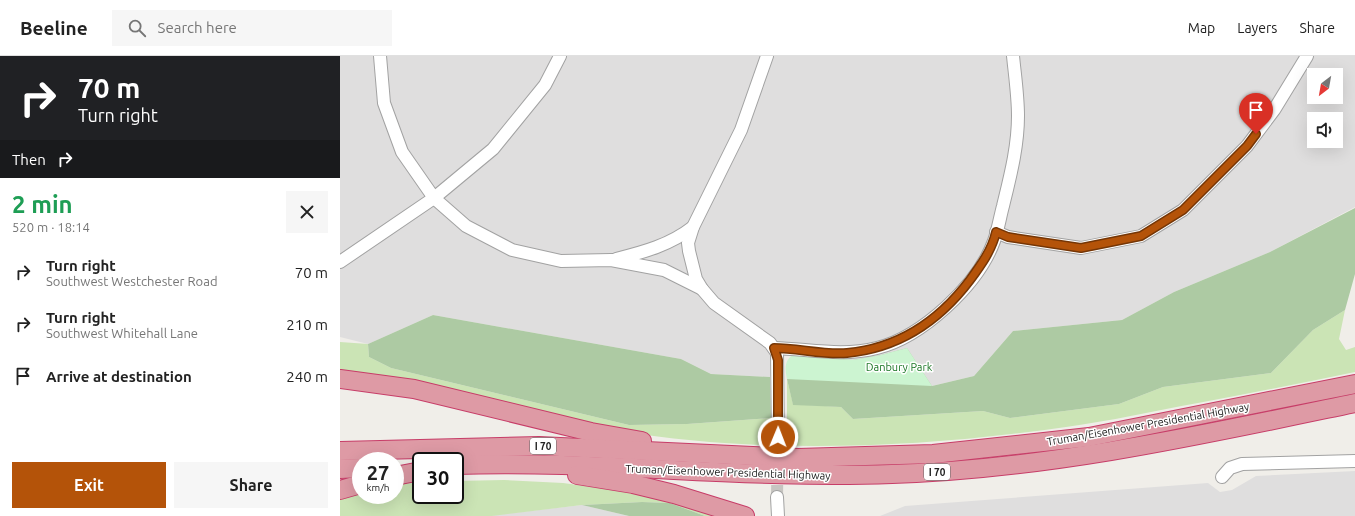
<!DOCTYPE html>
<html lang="en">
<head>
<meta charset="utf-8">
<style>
  :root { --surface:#fff; --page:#f6f6f6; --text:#222; --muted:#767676; --line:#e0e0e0; --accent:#b45309 }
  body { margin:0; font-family:Ubuntu,sans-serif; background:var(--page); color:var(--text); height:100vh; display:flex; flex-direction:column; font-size:15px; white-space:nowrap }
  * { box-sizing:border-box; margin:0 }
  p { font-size:13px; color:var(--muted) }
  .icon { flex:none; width:22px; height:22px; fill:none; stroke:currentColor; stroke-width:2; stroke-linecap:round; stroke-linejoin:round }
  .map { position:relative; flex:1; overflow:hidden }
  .sheet { display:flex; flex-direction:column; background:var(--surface); width:340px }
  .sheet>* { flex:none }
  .hud { background:#202124; color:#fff; overflow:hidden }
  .needle { width:26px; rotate:211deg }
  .controls { position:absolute; left:967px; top:12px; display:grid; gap:8px }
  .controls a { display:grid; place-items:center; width:36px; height:36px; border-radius:0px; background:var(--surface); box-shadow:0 4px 16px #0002; font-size:20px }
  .speed { position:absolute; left:12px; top:396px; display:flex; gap:8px; font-size:20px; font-weight:700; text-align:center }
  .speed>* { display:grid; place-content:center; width:52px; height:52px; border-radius:50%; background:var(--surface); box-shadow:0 4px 16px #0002; line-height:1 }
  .speed small { font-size:10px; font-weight:400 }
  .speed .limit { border:2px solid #111; border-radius:6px; background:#fff; color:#111 }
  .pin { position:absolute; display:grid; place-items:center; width:34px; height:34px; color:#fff; margin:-41px -17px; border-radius:50% 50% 50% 0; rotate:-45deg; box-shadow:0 0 4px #0007 }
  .pin .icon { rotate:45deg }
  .me { position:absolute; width:44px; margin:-22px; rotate:1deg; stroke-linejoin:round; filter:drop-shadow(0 0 3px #0008) }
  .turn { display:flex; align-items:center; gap:14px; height:84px; padding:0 12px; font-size:18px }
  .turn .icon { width:52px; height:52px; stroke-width:2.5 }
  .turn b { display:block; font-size:28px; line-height:34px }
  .then { display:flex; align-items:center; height:38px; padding:0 12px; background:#0003; gap:8px; font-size:15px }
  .round { display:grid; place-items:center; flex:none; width:42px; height:42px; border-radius:0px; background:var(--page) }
  .overview { display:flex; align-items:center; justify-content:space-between; height:68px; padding:0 12px }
  h1 { font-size:24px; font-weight:700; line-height:30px; color:#1e9e55 }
  .action { display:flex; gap:8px; margin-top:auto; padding:8px 12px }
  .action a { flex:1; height:46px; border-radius:0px; background:var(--accent); color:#fff; font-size:16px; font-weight:700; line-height:46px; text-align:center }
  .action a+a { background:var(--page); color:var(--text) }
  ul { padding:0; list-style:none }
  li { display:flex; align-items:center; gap:12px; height:52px; padding:0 12px }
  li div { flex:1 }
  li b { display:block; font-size:15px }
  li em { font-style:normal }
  header { display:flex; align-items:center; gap:24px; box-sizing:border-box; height:56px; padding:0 20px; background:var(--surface); border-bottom:1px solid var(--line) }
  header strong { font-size:19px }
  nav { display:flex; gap:22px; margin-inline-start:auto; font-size:14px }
  .search { width:280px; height:36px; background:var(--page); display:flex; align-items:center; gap:10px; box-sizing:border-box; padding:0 14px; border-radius:0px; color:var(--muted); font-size:15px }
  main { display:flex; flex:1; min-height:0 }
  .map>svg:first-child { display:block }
  .residential { fill:#dfdede; fill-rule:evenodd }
  .grass { fill:#cbe4b5 }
  .forest { fill:#adcaa3 }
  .park { fill:#ccf4d1 }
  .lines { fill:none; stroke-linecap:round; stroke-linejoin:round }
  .minor-tunnel { stroke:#c7c5c1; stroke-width:12; stroke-dasharray:12 6; stroke-linecap:butt }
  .minor-casing { stroke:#a2a2a2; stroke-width:14 }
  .highway-casing { stroke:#c73d68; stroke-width:20 }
  .minor { stroke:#fff; stroke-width:12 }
  .highway { stroke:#de9aa5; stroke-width:18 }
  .route-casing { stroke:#753606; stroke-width:10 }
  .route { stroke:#b45309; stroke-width:7 }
  .labels { text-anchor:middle; stroke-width:3; stroke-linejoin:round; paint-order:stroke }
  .shield { fill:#fff; stroke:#646464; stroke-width:1 }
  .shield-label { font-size:10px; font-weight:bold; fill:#212121 }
  .park-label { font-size:11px; fill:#1a7524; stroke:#fff }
  .street-label { font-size:11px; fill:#212121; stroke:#fff }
</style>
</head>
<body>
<header>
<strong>Beeline</strong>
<div class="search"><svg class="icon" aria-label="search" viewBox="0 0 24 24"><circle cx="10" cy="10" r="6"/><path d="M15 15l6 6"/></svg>Search here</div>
<nav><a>Map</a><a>Layers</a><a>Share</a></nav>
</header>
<main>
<section class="sheet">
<div class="hud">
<div class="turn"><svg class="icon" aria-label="right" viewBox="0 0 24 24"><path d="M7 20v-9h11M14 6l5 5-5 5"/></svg><div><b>70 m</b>Turn right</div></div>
<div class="then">Then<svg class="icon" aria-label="right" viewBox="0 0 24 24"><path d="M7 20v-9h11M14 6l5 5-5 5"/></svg></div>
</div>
<div class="overview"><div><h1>2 min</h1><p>520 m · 18:14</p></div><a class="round"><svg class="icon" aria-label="close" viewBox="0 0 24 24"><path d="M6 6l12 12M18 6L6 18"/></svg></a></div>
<ul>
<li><svg class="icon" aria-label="right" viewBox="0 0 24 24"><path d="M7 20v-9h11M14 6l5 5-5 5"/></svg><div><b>Turn right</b><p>Southwest Westchester Road</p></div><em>70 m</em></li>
<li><svg class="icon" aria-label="right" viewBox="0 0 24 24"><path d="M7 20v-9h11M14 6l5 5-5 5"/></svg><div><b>Turn right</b><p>Southwest Whitehall Lane</p></div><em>210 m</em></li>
<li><svg class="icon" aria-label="arrive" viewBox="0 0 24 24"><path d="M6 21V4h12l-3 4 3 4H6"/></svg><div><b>Arrive at destination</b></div><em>240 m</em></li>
</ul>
<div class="action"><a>Exit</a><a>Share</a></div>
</section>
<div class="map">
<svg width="1015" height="460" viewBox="0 0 1015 460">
  <rect width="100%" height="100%" fill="#f0eee9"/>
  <g class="residential">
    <path d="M0,0H666L669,27L681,28L678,0H1015V151L930,196L834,236L782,264L673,275L634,320L592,330L567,292L541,299L513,304L452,299L432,302L430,321L371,318L341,303L93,259L28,288L0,281ZM974,19H996V41H974ZM974,63H996V85H974Z"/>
    <path d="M1015,415V460H540L565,450L868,427L880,436L892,434L916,420Z"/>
    <path d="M242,449L289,460H152L154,459Z"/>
  </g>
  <g class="grass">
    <path d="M1005,254L999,283L1006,294L1015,291V316C963,327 910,337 858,347C814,355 770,365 726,371C579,392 426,399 280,375L0,317V286L28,288L29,301L51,312L289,369L347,368L431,362L430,380H447V323L453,348L501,351L513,363L643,355L670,362L779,348L823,331L931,317L973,274Z"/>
    <path d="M164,424L223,427L312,439L384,460H365L330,447L302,446L242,449L152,460H0V443L21,436V439H55V429L81,426V439H115V425Z"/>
  </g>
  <g class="forest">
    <path d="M1015,152V218L1005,254L973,274L931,317L823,331L779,348L670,362L643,355L513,363L501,351L453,349L447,323L485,302L513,304L541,299L567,292L592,330L634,320L673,275L782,264L834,236L930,196Z"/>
    <path d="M93,259L341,303L371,318L430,321L431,362L347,368L289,369L51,312L29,301L28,288Z"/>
    <path d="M302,446L330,447L365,460H289L242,449Z"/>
  </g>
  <path class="park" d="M567,292L592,330L447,323C445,313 444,306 452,299L513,304L541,299Z"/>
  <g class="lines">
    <path class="minor-tunnel" d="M437,441L438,381"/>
    <defs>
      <g id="minor">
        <path d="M40,0L44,47L62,96L94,142L126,170L172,194L221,205L271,204L324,214L362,233"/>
        <path d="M427,0L401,74L353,171L348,187L349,195L356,223L362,233L374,247L430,287L437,297L438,381"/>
        <path d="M656,176L668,181L741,192L801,180L843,154L907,90L934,54L967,0"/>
        <path d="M276,203C304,196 330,189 353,171"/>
        <path d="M0,206L94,142L153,93L205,29L220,0"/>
        <path d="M434,292C469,293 502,301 537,292C582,281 638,229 654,185C658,174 660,161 663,150C670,121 678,91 678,60C678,40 675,20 673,0"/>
        <path d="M882,421L890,412L902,408L1015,405"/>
        <path d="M437,441L438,460"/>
      </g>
      <g id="highway">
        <path d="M0,323L74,333L251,376L302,385"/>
        <path d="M0,395L199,390L458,402L593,398L749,381L1015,328"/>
        <path d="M115,409C261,404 406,424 552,418C709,413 862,379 1015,347"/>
        <path d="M0,413L21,412"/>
        <path d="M237,419L293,428L334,438L405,460"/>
        <path d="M55,420L81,415"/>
        <path d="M0,434L21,428"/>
      </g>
    </defs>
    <use href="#minor" class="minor-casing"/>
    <use href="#highway" class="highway-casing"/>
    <use href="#minor" class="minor"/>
    <use href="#highway" class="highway"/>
  </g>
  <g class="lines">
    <defs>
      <path id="route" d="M438,381V304L434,292C458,292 483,299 507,297C560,292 599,265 630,224C641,209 652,194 656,176L668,181L741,192L801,180L843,154L907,90L916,78"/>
    </defs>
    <use href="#route" class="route-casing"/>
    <use href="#route" class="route"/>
  </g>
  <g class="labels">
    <g class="shield">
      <rect x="190" y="382" width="26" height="16" rx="3"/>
      <rect x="584" y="408" width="26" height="16" rx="3"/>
    </g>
    <g class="shield-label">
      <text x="203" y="394">I 70</text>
      <text x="597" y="420">I 70</text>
    </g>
    <g class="park-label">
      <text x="559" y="315">Danbury Park</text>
    </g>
    <g class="street-label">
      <text transform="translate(808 368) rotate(-10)" y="4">Truman/Eisenhower Presidential Highway</text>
      <text transform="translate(388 416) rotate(2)" y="4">Truman/Eisenhower Presidential Highway</text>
    </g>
  </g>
</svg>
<div class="controls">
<a><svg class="needle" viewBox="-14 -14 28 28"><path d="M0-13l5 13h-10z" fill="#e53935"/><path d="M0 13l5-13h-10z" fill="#767676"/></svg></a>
<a><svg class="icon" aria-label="sound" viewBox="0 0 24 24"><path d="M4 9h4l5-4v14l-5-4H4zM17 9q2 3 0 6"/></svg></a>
</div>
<div class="speed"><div>27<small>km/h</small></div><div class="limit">30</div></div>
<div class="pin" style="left:916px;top:78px;background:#d93025"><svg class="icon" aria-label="arrive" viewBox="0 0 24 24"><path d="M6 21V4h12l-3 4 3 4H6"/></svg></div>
<svg class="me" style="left:438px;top:381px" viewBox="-20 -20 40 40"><circle r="17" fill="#b45309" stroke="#fff" stroke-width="3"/><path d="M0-11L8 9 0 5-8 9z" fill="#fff"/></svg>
</div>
</main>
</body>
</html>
